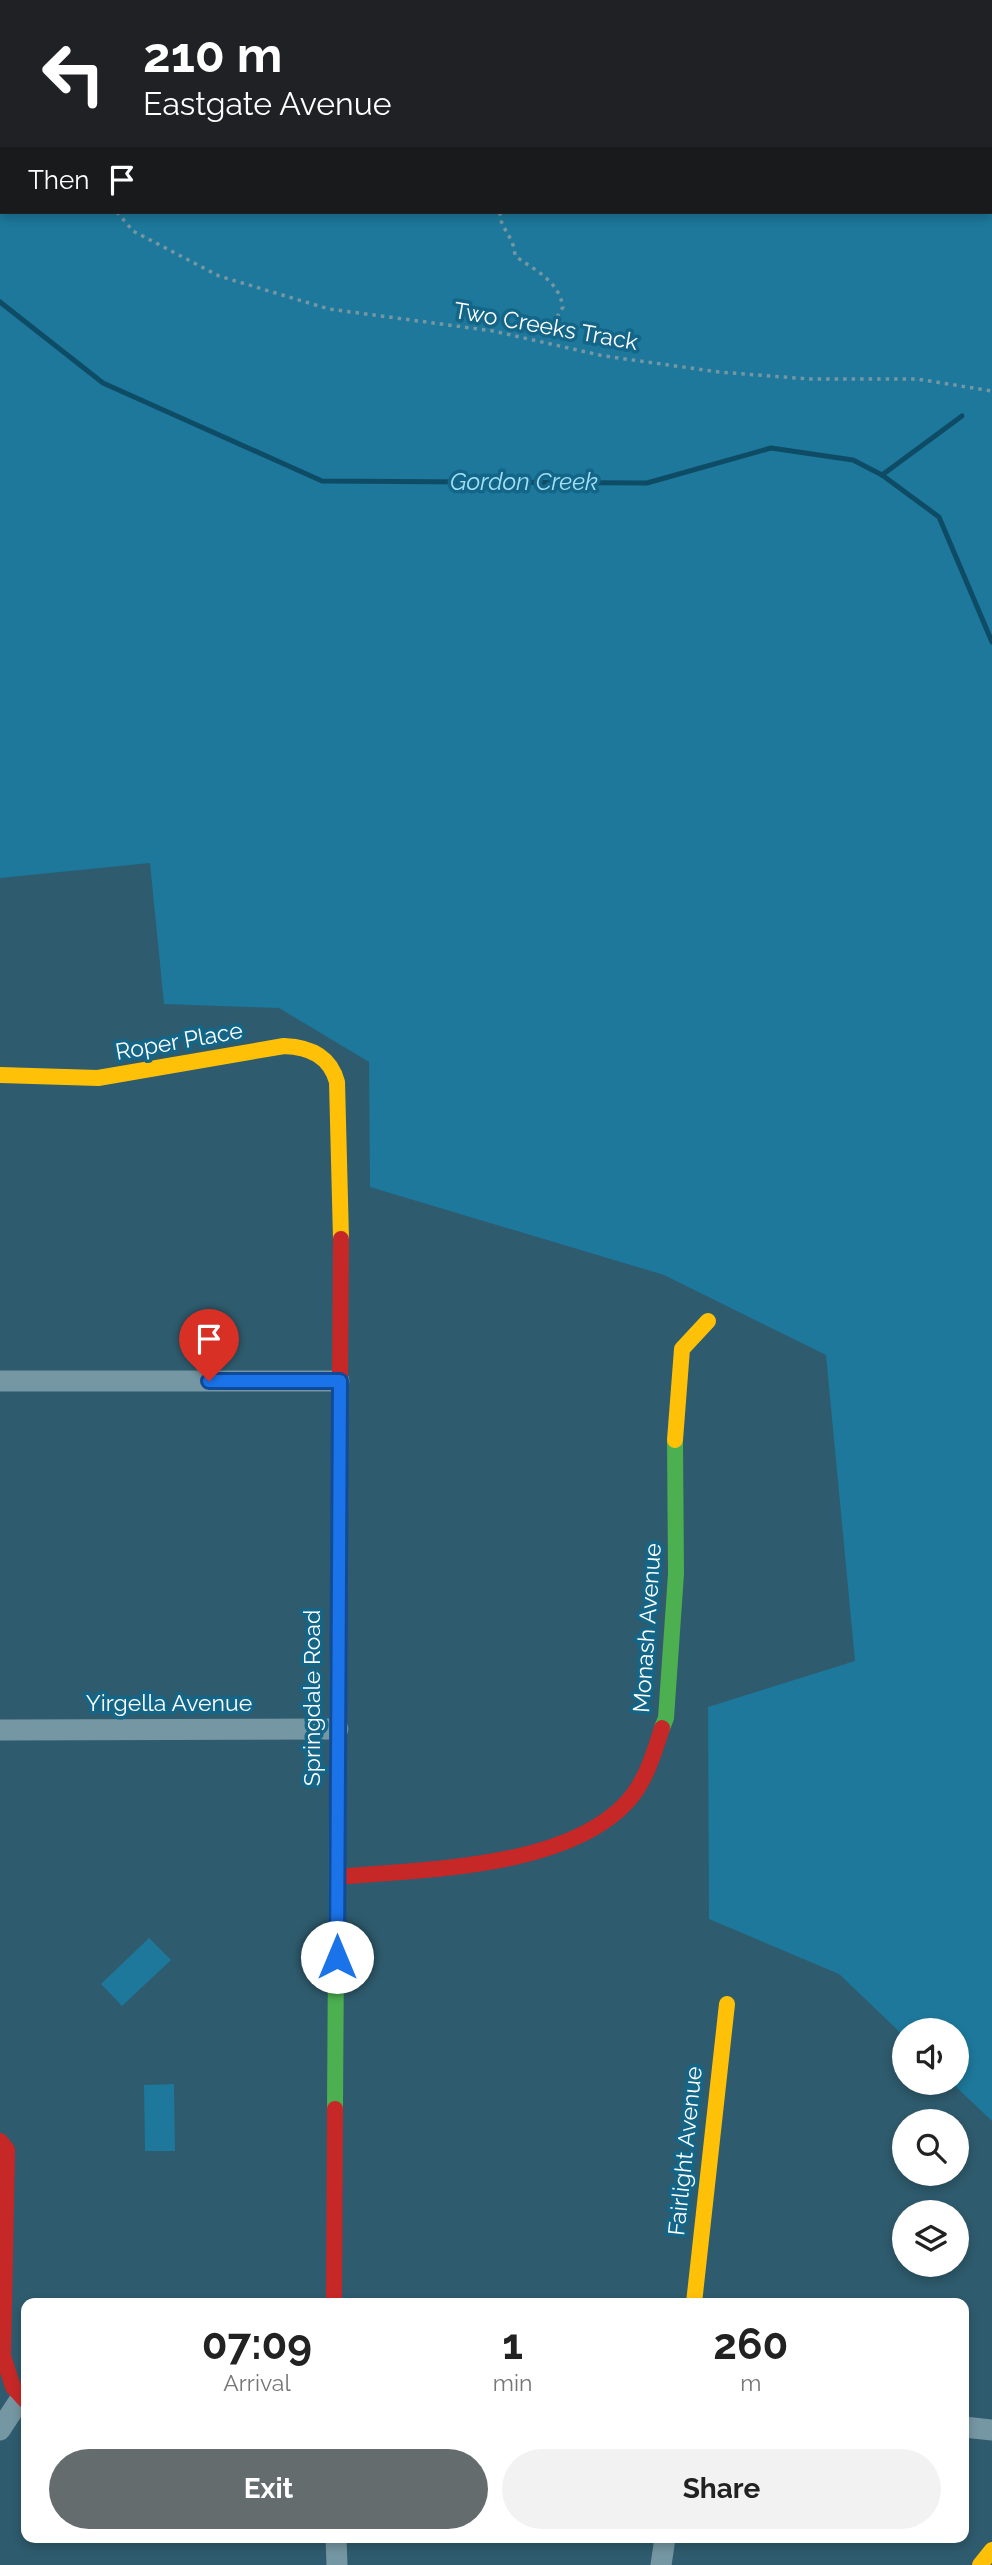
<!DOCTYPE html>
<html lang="en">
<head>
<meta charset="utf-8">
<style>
  :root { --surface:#fff; --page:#f2f2f2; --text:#222; --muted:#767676; --accent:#656c6e }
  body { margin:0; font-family:Raleway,sans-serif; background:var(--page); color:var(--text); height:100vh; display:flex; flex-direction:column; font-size:26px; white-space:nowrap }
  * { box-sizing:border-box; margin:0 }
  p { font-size:23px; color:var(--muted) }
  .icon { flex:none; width:38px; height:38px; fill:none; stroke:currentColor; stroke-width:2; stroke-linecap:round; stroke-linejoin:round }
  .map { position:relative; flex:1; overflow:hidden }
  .sheet { position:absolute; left:21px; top:2298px; width:948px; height:245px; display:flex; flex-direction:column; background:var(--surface); border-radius:14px; box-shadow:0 4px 10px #0003 }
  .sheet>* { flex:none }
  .guide { position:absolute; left:0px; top:0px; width:992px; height:214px; box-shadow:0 4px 10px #0003; background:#202124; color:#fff; overflow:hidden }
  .tools { position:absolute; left:892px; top:2018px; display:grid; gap:14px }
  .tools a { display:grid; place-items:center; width:77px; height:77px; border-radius:50%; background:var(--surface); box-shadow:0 4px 10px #0003; font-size:35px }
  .pin { position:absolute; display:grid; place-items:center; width:60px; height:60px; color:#fff; margin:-72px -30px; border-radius:50% 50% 50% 0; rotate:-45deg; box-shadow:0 0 7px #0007 }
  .pin .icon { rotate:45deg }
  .me { position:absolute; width:77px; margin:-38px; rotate:0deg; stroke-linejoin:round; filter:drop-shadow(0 0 5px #0008) }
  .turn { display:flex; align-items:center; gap:24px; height:147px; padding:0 28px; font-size:32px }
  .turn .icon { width:91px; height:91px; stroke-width:2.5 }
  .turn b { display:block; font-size:49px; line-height:60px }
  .then { display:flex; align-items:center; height:66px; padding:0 28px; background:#0003; gap:14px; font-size:26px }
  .eta { display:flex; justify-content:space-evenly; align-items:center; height:119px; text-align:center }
  .eta b { font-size:42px; font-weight:700; line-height:49px }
  .button { display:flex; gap:14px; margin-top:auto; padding:14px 28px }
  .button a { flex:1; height:80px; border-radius:42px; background:var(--accent); color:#fff; font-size:28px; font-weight:700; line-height:80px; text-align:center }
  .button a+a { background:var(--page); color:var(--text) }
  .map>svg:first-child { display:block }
  .green { fill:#1d789b }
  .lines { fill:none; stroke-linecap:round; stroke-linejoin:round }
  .stream { stroke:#0e4c66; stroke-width:5 }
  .path { stroke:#7596a3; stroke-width:3.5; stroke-dasharray:3.5 5; stroke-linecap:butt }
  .street { stroke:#7596a3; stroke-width:21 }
  .fast { stroke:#4caf50; stroke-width:16 }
  .slow { stroke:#ffc107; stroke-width:16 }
  .jam { stroke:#c62828; stroke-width:16 }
  .route-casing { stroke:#114b97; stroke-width:18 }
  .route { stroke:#1a73e8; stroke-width:12 }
  .labels { text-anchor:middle; stroke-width:7; stroke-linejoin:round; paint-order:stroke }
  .street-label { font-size:23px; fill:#fff; stroke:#136688 }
  .water-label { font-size:24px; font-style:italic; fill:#a3e1f7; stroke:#136688 }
</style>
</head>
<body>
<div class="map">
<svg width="992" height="2565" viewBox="0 0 992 2565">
  <rect width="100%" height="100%" fill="#2e5b6d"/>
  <g class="green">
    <path d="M0,0L145,2H2V212H990L992,88V2121L952,2083L957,2082V2030H905V2037L839,1974L709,1919L708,1707L855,1661L826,1355L664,1275L370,1187L369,1062L279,1008L164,1004L150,863L0,878Z"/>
    <path d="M149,1938L171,1960L122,2006L101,1984Z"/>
    <path d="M174,2084L175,2151H145L144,2085Z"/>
  </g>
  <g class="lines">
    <g class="stream">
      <path d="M0,302L103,383L322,481L647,483L771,448L853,460L882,475L939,517L992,642"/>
      <path d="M882,475L962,416"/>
    </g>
    <g class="path">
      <path d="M0,60L2,63"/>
      <path d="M990,94H992"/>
      <path d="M117,212L133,231L219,276L329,309L493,331L604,356L719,372L809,379H917L992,391"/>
      <path d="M500,212C499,228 514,235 515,256C536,271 558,280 563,307L554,322L545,329L542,342"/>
    </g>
    <g class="street">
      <path d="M268,0V2"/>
      <path d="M681,0L684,2"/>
      <path d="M782,2L783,0"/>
      <path d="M0,1381H339"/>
      <path d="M0,1730L338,1729"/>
      <path d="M964,2427L992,2430"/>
      <path d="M0,2430L21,2398"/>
      <path d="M336,2538L337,2565"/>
      <path d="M661,2565L665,2538"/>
    </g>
    <g class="fast">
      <path d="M662,1728L666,1718L676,1574L675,1440"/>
      <path d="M335,2109L338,1643"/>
    </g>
    <g class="slow">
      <path d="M0,1075L98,1078L284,1046C310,1047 330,1056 337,1082L341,1239"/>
      <path d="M675,1440L682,1349L708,1321"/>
      <path d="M694,2303L727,2004"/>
      <path d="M980,2565L992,2550"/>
    </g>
    <g class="jam">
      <path d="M338,1643L341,1239"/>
      <path d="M338,1877C423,1869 567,1869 628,1801C646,1781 654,1753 662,1728"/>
      <path d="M0,2141L7,2150L3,2356L13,2387L26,2401"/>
      <path d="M334,2303L335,2109"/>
    </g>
  </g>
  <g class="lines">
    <defs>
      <path id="route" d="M209,1381H340L337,1957"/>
    </defs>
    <use href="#route" class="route-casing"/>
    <use href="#route" class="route"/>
  </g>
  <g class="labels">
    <g class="street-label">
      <text transform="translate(546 326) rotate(10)" y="8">Two Creeks Track</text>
      <text transform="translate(179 1041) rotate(-10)" y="8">Roper Place</text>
      <text transform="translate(647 1628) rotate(-86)" y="8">Monash Avenue</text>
      <text transform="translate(312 1698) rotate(-90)" y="8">Springdale Road</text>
      <text x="169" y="1711">Yirgella Avenue</text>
      <text transform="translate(685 2151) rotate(-84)" y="8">Fairlight Avenue</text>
    </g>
    <g class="water-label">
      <text x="524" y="490">Gordon Creek</text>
    </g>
  </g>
</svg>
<div class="tools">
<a><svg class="icon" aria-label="sound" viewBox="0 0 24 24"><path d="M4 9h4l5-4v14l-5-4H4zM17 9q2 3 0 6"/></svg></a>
<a><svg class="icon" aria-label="search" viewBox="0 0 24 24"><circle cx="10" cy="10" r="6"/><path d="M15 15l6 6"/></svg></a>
<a><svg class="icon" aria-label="layers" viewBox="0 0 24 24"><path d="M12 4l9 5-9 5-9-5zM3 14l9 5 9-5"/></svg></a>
</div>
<div class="pin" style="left:209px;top:1381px;background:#d93025"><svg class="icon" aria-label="arrive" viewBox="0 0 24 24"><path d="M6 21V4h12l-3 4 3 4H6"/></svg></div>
<svg class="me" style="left:337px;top:1957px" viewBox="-20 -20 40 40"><circle r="19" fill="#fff"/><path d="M0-13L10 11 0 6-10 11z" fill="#1a73e8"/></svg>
<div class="guide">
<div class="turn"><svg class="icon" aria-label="left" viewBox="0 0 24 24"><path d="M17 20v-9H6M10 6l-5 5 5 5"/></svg><div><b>210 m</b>Eastgate Avenue</div></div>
<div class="then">Then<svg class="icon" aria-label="arrive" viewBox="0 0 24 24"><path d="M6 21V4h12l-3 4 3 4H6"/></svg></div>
</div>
<section class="sheet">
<div class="eta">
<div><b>07:09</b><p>Arrival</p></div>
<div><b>1</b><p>min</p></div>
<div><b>260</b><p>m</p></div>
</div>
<div class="button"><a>Exit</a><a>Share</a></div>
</section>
</div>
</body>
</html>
